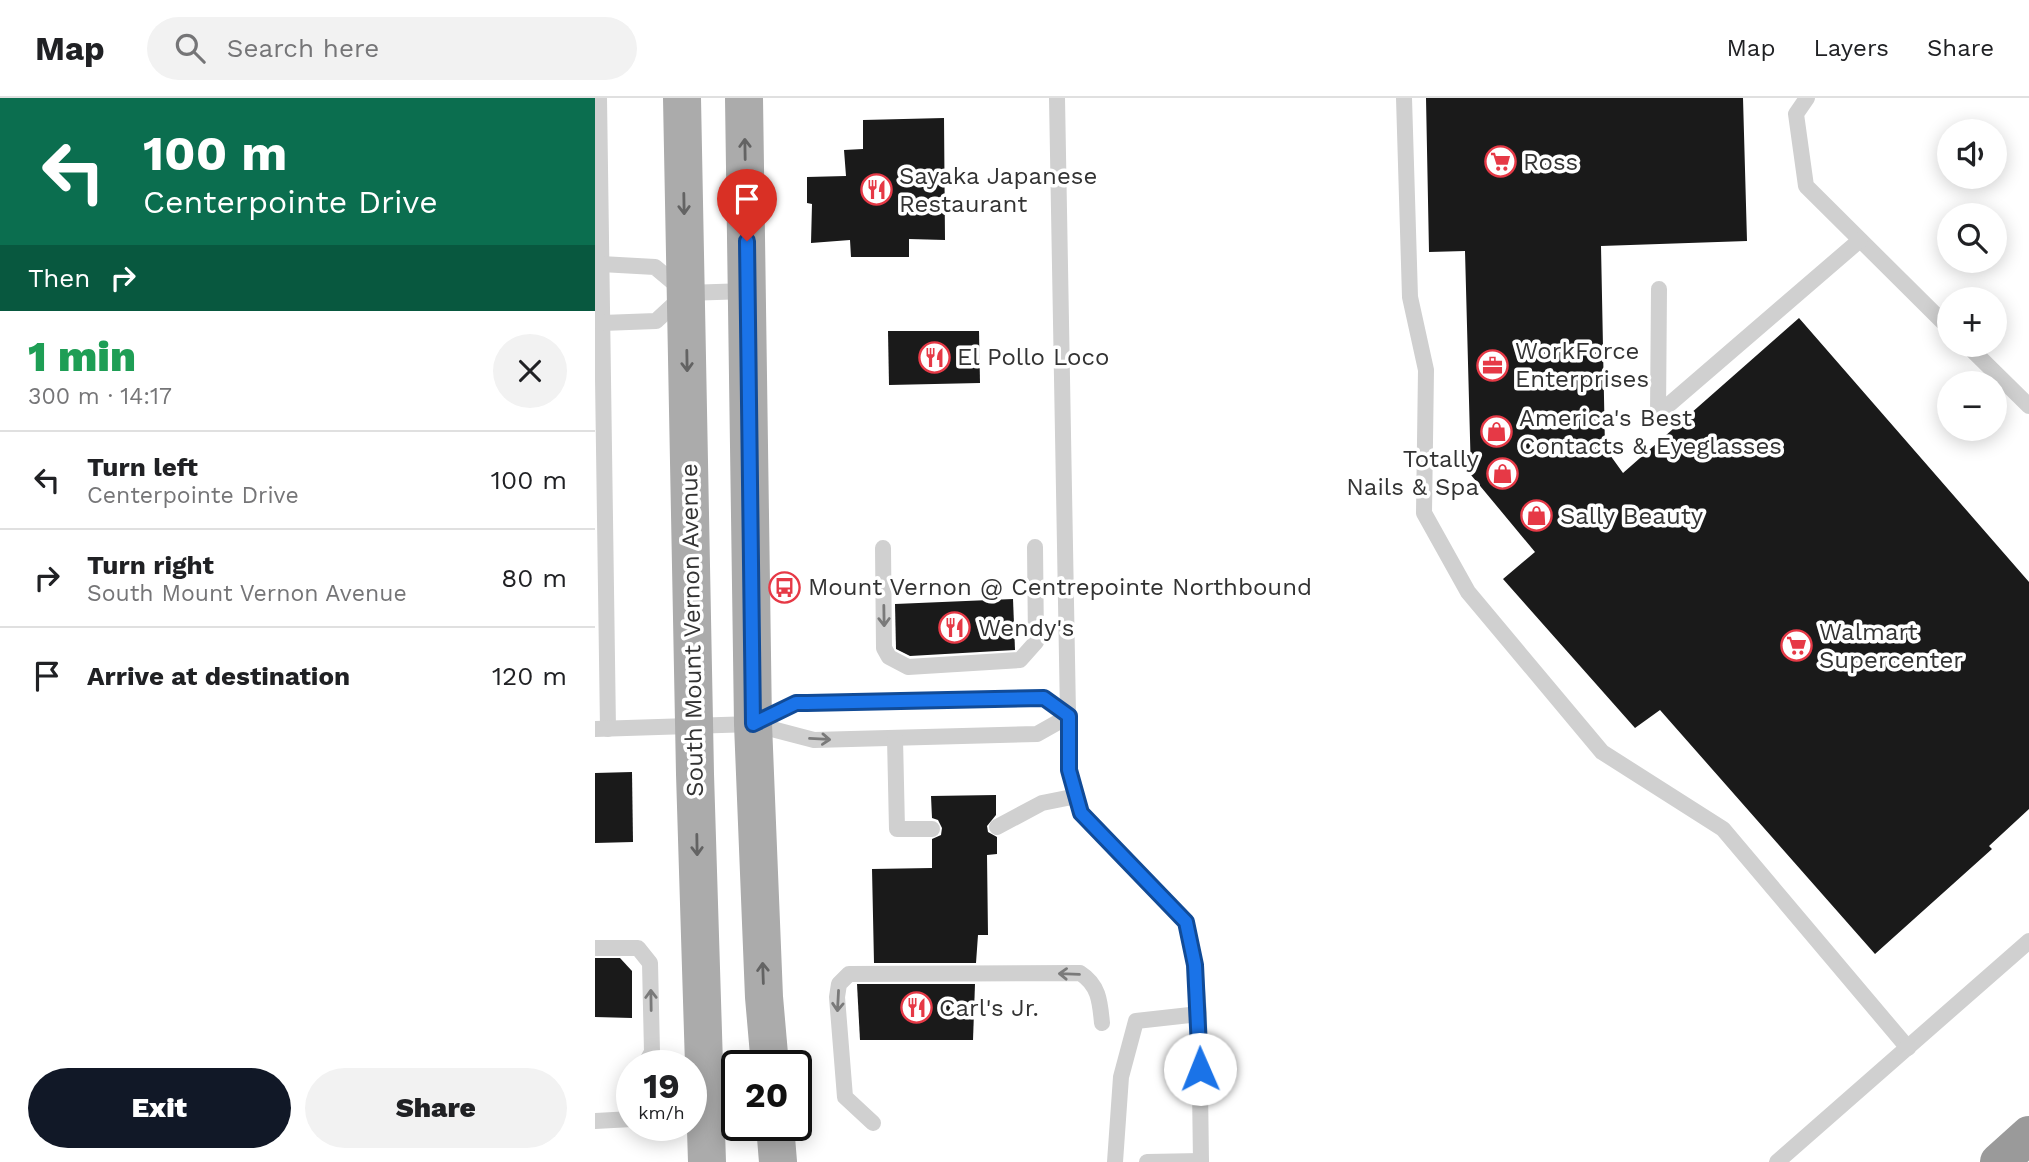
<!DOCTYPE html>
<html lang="en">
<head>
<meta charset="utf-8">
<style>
  :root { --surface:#fff; --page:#f2f2f2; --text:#202124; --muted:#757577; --line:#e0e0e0; --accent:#111827 }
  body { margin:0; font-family:"Work Sans",sans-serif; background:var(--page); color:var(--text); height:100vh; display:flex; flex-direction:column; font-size:26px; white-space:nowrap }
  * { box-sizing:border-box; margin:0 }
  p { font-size:23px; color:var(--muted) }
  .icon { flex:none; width:38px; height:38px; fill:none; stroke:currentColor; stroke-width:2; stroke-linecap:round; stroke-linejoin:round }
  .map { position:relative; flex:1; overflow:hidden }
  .drawer { display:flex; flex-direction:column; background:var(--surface); width:595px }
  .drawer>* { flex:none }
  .guide { background:#0b6e4f; color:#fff; overflow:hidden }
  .fabs { position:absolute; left:1342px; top:21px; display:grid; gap:14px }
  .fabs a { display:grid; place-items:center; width:70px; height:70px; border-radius:50%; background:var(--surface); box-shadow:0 4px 18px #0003; font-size:35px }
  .speed { position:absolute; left:21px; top:952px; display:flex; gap:14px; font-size:35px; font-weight:700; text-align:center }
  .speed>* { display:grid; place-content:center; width:91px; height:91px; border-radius:50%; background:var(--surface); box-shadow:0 4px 18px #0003; line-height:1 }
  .speed small { font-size:18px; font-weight:400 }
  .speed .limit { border:4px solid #111; border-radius:10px; background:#fff; color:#111 }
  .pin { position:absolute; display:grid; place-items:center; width:60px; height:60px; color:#fff; margin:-72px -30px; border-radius:50% 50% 50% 0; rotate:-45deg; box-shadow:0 0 7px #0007 }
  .pin .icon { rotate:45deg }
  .me { position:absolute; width:77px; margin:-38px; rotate:359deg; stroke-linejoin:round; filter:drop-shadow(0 0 5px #0008) }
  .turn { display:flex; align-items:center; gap:24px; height:147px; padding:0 28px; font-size:32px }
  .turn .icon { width:91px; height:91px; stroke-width:2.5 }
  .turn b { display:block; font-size:49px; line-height:60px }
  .then { display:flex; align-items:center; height:66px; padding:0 28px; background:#0003; gap:14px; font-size:26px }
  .round { display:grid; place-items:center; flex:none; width:74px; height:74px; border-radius:37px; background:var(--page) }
  .head { display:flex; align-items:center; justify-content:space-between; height:119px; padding:0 28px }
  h1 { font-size:42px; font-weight:800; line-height:52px; color:#1e9e55 }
  .cta { display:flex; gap:14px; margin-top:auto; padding:14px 28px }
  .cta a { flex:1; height:80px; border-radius:42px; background:var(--accent); color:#fff; font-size:28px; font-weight:800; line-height:80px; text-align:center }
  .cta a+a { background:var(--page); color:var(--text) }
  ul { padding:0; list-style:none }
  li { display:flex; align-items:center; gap:21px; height:98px; padding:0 28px; border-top:2px solid var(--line) }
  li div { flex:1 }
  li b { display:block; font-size:26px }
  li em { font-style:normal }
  header { display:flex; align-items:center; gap:42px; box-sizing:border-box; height:98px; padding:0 35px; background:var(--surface); border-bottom:2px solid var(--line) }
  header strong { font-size:33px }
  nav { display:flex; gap:38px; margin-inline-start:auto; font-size:24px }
  .search { width:490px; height:63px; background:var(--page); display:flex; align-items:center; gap:18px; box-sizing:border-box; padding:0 24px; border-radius:38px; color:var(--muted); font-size:26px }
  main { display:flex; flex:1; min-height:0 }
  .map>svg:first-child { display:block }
  .building { fill:#1a1a1a }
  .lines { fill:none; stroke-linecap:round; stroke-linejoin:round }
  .service { stroke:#d0d0d0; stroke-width:16 }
  .primary { stroke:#ababab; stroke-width:38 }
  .motorway { stroke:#9a9a9a; stroke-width:38 }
  .oneway { stroke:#636363 }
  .oneway2 { stroke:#7a7a7a }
  .route-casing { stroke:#114b97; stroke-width:18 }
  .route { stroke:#1a73e8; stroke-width:12 }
  .labels { text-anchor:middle; stroke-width:7; stroke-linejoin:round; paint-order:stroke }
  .poi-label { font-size:24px; fill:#333; stroke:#fff; text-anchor:start }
  .street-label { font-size:24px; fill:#333; stroke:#fff }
</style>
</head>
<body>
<header>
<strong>Map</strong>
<div class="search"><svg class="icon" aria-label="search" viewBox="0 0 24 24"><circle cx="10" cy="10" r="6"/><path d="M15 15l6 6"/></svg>Search here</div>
<nav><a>Map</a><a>Layers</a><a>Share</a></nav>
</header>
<main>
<section class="drawer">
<div class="guide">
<div class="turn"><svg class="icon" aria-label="left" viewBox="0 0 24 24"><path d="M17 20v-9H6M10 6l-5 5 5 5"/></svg><div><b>100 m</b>Centerpointe Drive</div></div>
<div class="then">Then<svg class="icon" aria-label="right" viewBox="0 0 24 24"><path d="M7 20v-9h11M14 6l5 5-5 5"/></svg></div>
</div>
<div class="head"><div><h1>1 min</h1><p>300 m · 14:17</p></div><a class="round"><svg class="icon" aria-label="close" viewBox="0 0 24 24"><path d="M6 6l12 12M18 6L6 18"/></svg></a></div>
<ul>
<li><svg class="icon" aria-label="left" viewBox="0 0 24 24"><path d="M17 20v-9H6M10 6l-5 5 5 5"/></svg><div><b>Turn left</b><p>Centerpointe Drive</p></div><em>100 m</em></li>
<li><svg class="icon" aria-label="right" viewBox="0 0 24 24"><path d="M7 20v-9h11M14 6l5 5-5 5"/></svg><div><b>Turn right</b><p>South Mount Vernon Avenue</p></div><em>80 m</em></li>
<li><svg class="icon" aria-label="arrive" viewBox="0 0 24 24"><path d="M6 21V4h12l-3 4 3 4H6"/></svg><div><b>Arrive at destination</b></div><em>120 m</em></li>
</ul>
<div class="cta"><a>Exit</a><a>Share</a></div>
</section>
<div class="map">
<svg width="1434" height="1064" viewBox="0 0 1434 1064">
  <rect width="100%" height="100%" fill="#fff"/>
  <g class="building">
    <path d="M831,0H1148L1152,143L1006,148L1010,350L1028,375L1204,220L1434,484V711L1394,748L1397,751L1280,856L1065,612L1040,630L908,481L940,454L876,377L870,153L834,154Z"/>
    <path d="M349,20L350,142L314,141V159H256L255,142L216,145L217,106L212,105V79L251,78L249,52L268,51V22Z"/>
    <path d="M293,233H384L385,285L294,287Z"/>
    <path d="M418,501L420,552L315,558L301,551L300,506Z"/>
    <path d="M37,674L38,744L0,745V675Z"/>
    <path d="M401,697V717L392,728L393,734L402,739V756L392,757L393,837H383L381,865H279L277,771L337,770V741L346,737L347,730L343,722L337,720L336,698Z"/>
    <path d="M0,860H25L37,873V920L0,919Z"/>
    <path d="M262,886H380L378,942H265Z"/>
  </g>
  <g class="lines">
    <g class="service">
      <path d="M4,0L13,631"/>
      <path d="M462,0L474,672L486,715L591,824L600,867L604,916L606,1064"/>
      <path d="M809,0L815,199L831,272L829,415L873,494L1007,654L1128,731L1313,950"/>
      <path d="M1212,0L1201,16L1211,88L1354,230"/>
      <path d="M6,166L60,169L91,195L152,193"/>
      <path d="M1064,191L1063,316L1265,142"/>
      <path d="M7,225L61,223L87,199"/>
      <path d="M1372,247L1434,308"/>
      <path d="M288,450L289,550L294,559L313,569L425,562L441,544L440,449"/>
      <path d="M158,626L201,605L449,600L474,618"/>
      <path d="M0,631L158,626L219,642L442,636L474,618"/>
      <path d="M300,640L302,731H337"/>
      <path d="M402,729L447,705L482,698"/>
      <path d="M0,850H43L55,865L57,954L49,968"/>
      <path d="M0,1023L37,1021"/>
      <path d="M278,1025L250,999L242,899L244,886L254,876L485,875C504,887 505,904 507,925"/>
      <path d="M520,1064L526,979L541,923L604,916"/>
      <path d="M552,1064L606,1063"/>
      <path d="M1182,1064L1434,843"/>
    </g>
    <g class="primary">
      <path d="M87,0L100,676L112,1064"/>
      <path d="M149,0L158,626L169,899L175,968"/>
      <path d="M180,1027L183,1064"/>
    </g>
    <path class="motorway" d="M1404,1064L1434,1037"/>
  </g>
  <defs><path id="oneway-shaft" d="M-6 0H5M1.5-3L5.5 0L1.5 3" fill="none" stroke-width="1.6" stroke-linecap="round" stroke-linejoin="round" transform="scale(1.75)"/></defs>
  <g class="oneway">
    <use href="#oneway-shaft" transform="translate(150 51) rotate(-91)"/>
    <use href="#oneway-shaft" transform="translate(89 106) rotate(89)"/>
    <use href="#oneway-shaft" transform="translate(92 263) rotate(89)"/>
    <use href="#oneway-shaft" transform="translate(102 747) rotate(89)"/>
    <use href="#oneway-shaft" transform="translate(168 875) rotate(-92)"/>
  </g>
  <g class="oneway2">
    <use href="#oneway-shaft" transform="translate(289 518) rotate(89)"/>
    <use href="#oneway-shaft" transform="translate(225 641) rotate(3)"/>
    <use href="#oneway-shaft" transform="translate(474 876) rotate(-178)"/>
    <use href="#oneway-shaft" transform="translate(56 902) rotate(-91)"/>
    <use href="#oneway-shaft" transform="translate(243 903) rotate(93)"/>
  </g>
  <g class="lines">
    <defs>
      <path id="route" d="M152,143L158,626L201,605H212L449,600L474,618V672L486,715L591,824L600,867L605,971"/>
    </defs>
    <use href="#route" class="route-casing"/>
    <use href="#route" class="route"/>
  </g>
  <defs>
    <symbol id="supermarket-ring" viewBox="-11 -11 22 22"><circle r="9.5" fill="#fff" stroke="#e63946" stroke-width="1.5"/><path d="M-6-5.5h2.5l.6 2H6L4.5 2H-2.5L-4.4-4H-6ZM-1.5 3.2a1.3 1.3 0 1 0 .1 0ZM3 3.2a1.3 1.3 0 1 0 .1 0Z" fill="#e63946"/></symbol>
    <symbol id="restaurant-ring" viewBox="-11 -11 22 22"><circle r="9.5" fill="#fff" stroke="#e63946" stroke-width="1.5"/><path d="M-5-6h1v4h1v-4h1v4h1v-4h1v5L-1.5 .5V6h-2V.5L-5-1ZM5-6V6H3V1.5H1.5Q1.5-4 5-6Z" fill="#e63946"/></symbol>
    <symbol id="office-ring" viewBox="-11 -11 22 22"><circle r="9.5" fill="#fff" stroke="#e63946" stroke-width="1.5"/><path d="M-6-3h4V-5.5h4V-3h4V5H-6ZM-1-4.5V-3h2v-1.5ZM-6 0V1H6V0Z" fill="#e63946"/></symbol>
    <symbol id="shop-ring" viewBox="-11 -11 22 22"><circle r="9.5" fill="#fff" stroke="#e63946" stroke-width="1.5"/><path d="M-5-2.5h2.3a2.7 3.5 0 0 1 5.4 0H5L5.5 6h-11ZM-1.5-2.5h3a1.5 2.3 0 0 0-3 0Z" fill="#e63946"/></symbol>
    <symbol id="bus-ring" viewBox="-11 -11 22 22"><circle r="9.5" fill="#fff" stroke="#e63946" stroke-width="1.5"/><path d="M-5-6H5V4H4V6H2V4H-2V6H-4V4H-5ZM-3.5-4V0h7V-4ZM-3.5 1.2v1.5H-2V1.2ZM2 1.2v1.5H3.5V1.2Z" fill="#e63946"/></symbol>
  </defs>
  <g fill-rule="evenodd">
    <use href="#supermarket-ring" x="888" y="46" width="35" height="35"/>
    <use href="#restaurant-ring" x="264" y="74" width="35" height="35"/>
    <use href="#restaurant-ring" x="322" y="242" width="35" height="35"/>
    <use href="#office-ring" x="880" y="250" width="35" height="35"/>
    <use href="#shop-ring" x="884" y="316" width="35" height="35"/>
    <use href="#shop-ring" x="890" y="358" width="35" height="35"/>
    <use href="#shop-ring" x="924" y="400" width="35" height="35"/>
    <use href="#bus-ring" x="172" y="472" width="35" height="35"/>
    <use href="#restaurant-ring" x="342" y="512" width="35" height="35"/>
    <use href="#supermarket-ring" x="1184" y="530" width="35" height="35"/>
    <use href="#restaurant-ring" x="304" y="892" width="35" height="35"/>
  </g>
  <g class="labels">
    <g class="poi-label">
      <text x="928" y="72">Ross</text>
      <text x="304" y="86">Sayaka Japanese<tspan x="304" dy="28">Restaurant</tspan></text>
      <text x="920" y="261">WorkForce<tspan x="920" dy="28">Enterprises</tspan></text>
      <text x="362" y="267">El Pollo Loco</text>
      <text x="924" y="328">America's Best<tspan x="924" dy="28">Contacts &amp; Eyeglasses</tspan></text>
      <text x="884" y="369" text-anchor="end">Totally<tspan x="884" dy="28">Nails &amp; Spa</tspan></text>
      <text x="965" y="426">Sally Beauty</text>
      <text x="213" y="497">Mount Vernon @ Centrepointe Northbound</text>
      <text x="383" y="538">Wendy's</text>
      <text x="1224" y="542">Walmart<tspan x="1224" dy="28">Supercenter</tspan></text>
      <text x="344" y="918">Carl's Jr.</text>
    </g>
    <g class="street-label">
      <text transform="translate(97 532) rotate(-91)" y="8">South Mount Vernon Avenue</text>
    </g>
  </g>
</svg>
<div class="fabs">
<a><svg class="icon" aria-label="sound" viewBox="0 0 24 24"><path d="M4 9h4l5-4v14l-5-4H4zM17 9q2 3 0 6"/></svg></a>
<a><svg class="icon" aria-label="search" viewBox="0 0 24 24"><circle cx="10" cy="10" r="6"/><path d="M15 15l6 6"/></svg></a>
<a>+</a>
<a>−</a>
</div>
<div class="speed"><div>19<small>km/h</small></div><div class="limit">20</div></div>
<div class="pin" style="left:152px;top:143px;background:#d93025"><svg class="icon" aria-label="arrive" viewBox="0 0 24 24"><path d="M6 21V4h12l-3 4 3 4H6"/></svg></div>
<svg class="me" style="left:605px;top:971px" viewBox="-20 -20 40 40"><circle r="19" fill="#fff"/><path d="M0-13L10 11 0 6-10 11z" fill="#1a73e8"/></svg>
</div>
</main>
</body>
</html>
